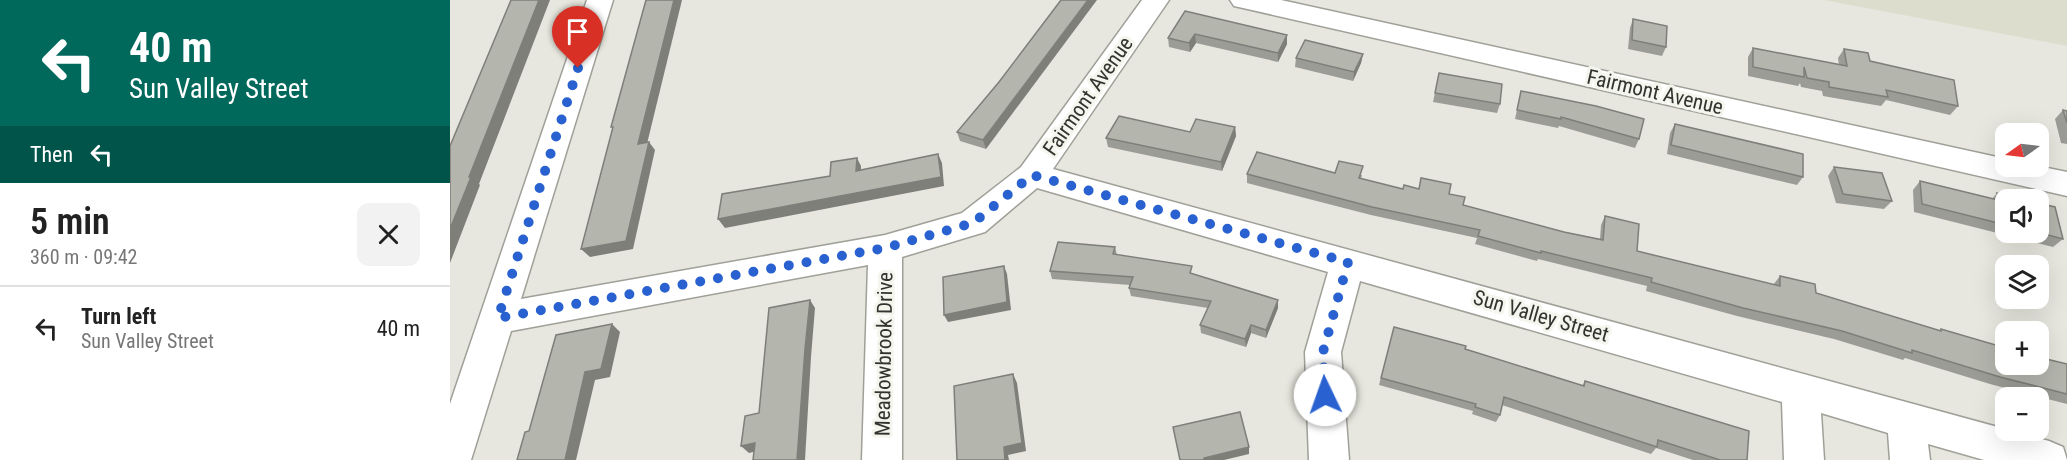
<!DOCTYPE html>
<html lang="en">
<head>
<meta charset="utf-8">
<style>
  :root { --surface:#fff; --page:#f2f2f2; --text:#222; --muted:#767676; --line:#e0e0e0 }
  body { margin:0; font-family:"Roboto Condensed",sans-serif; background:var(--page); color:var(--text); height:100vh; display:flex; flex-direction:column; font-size:22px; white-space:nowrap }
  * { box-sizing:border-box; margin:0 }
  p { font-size:20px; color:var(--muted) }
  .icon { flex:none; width:33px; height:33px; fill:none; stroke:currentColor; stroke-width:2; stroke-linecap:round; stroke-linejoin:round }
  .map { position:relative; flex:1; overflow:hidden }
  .sheet { display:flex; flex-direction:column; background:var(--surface); width:450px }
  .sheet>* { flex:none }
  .top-card { background:#00695c; color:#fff; overflow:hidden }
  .needle { width:39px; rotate:256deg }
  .controls { position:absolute; left:1545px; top:123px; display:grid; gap:12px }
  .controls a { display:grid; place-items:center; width:54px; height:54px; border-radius:12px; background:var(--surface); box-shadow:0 6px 24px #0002; font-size:30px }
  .pin { position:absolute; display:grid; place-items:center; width:51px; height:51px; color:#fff; margin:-62px -26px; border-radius:50% 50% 50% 0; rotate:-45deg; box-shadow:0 0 6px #0007 }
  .pin .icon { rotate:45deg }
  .me { position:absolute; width:66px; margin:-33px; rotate:357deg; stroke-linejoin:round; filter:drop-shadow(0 0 4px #0008) }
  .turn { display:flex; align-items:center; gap:21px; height:126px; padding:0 30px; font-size:27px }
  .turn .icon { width:78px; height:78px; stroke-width:2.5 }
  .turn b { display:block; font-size:42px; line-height:51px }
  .then { display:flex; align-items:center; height:57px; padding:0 30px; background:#0003; gap:12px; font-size:22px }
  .round { display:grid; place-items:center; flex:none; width:63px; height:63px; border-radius:12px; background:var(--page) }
  .headline { display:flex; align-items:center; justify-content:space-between; height:102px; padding:0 30px }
  h1 { font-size:36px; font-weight:600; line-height:45px }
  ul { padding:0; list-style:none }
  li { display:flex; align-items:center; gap:18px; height:84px; padding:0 30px; border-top:2px solid var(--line) }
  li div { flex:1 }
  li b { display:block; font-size:22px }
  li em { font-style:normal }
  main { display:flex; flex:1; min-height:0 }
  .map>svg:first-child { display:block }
  .built { fill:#dcddcd }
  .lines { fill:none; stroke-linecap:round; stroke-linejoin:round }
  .minor-casing { stroke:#9fa098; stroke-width:3 }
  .minor { fill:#fff; fill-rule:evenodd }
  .wall { fill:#9b9c95 }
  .shaded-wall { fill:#7e7f79 }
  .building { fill:#b4b5ad; stroke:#7e7f79; stroke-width:1.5 }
  .route { stroke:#2962d0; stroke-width:10; stroke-dasharray:0 18 }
  .labels { text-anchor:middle; stroke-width:6; stroke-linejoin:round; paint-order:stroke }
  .street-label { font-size:21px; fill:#333330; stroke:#f4f5ec }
</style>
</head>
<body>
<main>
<section class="sheet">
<div class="top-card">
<div class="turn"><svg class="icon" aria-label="left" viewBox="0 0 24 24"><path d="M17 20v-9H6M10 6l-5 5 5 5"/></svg><div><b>40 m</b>Sun Valley Street</div></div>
<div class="then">Then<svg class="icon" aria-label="left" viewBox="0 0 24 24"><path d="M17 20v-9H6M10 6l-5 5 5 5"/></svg></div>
</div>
<div class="headline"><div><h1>5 min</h1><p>360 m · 09:42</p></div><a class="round"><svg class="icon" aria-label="close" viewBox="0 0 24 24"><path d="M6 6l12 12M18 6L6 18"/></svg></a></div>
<ul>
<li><svg class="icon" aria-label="left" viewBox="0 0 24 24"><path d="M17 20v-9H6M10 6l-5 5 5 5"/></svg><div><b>Turn left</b><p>Sun Valley Street</p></div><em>40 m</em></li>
</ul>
</section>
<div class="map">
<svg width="1617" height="460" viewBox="0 0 1617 460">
  <rect width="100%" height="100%" fill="#e7e7df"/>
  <path class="built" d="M1374,0H1617V46Z"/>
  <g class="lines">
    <defs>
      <g id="minor">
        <path d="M137,0H163L71,299L435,235L512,213L571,167L692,0H719L603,169L1599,441L1613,447L1617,460H1534L1478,444L1480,460H1440L1438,433L1371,413L1374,460H1334L1332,402L910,281L891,352L899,460H859L855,352L878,272L587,188L535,232L452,257V460H412L418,265L61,331L21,460H0V404Z"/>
        <path d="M780,0H831L1556,159V166H1588L1617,172V196L793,8L784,6Z"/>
      </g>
    </defs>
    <use href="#minor" class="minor-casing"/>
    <use href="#minor" class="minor"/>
  </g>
  <g class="wall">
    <path d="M735,11L837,35V44L828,62L746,43L740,52L719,47L718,38Z"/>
    <path d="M1183,19L1216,47L1212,56L1178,49L1180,28Z"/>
    <path d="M1303,48L1389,65L1388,58L1394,49L1508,106L1500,115L1436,100L1431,106L1373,96L1372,91L1351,87L1350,83L1348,86L1298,76V57Z"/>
    <path d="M913,54L911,63L903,81L845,67L846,58Z"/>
    <path d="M989,73L1050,104L1047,113L983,102Z"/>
    <path d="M549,82L536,149L510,141L507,132Z"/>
    <path d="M1071,91L1189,139L1185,148L1109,126L1108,128L1065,119Z"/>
    <path d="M1613,110L1617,111V144L1611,143L1605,119Z"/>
    <path d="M1225,124L1353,177L1347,185L1217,154L1220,133Z"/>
    <path d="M785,127L786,136L772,171L658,147L656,138L740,132Z"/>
    <path d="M1384,167L1442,201L1434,209L1386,203L1378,176Z"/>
    <path d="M885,173L912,175L911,179L953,189H969L999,194L1013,205L1114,232L1150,239L1151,225L1155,216L1187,251L1323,285L1330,276L1366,293L1489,331L1491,329L1556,364H1617V404L1540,384L1455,358L1453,360L1384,339L1287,316L1196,291L1197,286L1088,259L1087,261L1025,244L1027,238L921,215L797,183V174Z"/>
    <path d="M1470,181L1542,199L1547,193L1556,200V232H1588L1613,239L1603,247L1464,212L1463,190Z"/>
    <path d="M665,247L667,255L742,274L828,300V308L816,338L801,333L796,347L751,333L750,325L758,308L681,296L679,288L680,285L602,279L600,271Z"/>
    <path d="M944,327L1132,386L1135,381L1297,460H1243L1206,448L1201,454L1052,405L1050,415L1046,422L1022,414L1023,411L929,385Z"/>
  </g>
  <g class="shaded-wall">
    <path d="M89,0H100L29,184L30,185L0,263V229L19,177Z"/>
    <path d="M224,0H232L195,152L188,144Z"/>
    <path d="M638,0H647L536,149L533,140Z"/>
    <path d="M745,34L746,43L740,52L739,43Z"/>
    <path d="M837,35V44L828,62V53Z"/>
    <path d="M913,54L911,63L903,81L904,72Z"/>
    <path d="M785,127L786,136L772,171L771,162Z"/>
    <path d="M199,142L205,150L183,249L140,257L131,249Z"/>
    <path d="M488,154L492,163L494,186L275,228L268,219Z"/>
    <path d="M407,158L411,166V179L406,171Z"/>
    <path d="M554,266L557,274L561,310L498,322L494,315Z"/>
    <path d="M360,300L365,308L361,357L355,460H347L355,349Z"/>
    <path d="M828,300V308L816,338V330Z"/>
    <path d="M162,324L170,332L160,377L145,380L126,460H115L135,372Z"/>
    <path d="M801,325V333L796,347L795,339Z"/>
    <path d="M563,374L567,383L576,451L558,455L559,460H555L554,447Z"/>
    <path d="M305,443L312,450L299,453L291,446Z"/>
    <path d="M799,447V454L774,460H754V458Z"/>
  </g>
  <g class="building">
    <path d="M61,0H89L19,177H21L0,229V146Z"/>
    <path d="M196,0H224L188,144L199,142L176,241L131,249L163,127H161Z"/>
    <path d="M611,0H638L533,140L507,132L549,82Z"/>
    <path d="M735,11L837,35L828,53L745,34L739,43L718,38Z"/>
    <path d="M1183,19L1217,26L1216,47L1182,40Z"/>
    <path d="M855,40L913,54L904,72L846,58Z"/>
    <path d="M1303,48L1397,66L1394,49L1418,53L1420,61L1504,80L1508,106L1436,90L1438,97L1379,87V82L1357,78L1354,67V77L1303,67Z"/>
    <path d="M989,73L1052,84L1050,104L985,93Z"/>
    <path d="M1071,91L1146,106L1194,119L1189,139L1111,117V119L1067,110Z"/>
    <path d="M1613,110L1617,111V123Z"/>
    <path d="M669,116L740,132L746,119L785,127L771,162L656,138Z"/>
    <path d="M1225,124L1353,154V177L1221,145Z"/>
    <path d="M807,152L885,173L889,161L913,166L909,178L953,189L954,185L969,189L971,178L1001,184L999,194L1015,197L1013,205L1114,232L1153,240L1155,216L1189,224L1187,251L1330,286V276L1365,284L1366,293L1491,331V329L1556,348V364H1588V357L1617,364V394L1550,377L1462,350V353L1392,331L1293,308L1201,282L1202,278L1091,251V253L1028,236L1030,230L922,207L797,174Z"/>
    <path d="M488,154L491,177L268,219L272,194L380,176L381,162L407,158L406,171Z"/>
    <path d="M1384,167L1432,173L1442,201L1393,194Z"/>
    <path d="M1470,181L1548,200L1547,193L1573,200H1556V225L1472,204Z"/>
    <path d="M1588,203L1605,207L1613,239L1587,232H1588Z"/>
    <path d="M608,242L665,247L663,254L742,266L740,273L828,300L816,330L801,325L795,339L750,325L761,301L679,288L683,277L600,271Z"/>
    <path d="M554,266L557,302L494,315L493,277Z"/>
    <path d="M360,300L355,349L347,460H303L305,443L291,446L295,416L309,413L319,308Z"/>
    <path d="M162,324L151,369L135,372L115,460H67L75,432L79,431L106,335Z"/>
    <path d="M944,327L1016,346L1015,349L1134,386L1135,381L1299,431L1297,460H1270L1208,440L1207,447L1054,397L1050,415L1025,407L1026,404L931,378Z"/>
    <path d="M563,374L572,443L554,447L555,460H507L504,386Z"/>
    <path d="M790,412L799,447L754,458V460H730L723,427Z"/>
  </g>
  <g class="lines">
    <path class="route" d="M128,68L48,318L435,248L523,223L582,175L898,262L873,352L875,395"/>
  </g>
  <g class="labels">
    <g class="street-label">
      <text transform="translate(1205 92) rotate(13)" y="7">Fairmont Avenue</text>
      <text transform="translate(638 96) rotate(-55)" y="7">Fairmont Avenue</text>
      <text transform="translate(1091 316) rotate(16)" y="7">Sun Valley Street</text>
      <text transform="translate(434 354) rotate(-89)" y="7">Meadowbrook Drive</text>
    </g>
  </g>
</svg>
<div class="controls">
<a><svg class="needle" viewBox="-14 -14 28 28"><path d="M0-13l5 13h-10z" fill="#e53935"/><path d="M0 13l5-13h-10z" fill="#767676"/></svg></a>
<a><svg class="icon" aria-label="sound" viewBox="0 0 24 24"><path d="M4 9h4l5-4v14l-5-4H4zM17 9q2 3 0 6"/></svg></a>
<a><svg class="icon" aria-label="layers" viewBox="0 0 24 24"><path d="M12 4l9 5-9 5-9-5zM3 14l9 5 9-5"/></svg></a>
<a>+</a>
<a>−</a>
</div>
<div class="pin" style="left:128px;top:68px;background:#d93025"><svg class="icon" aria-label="arrive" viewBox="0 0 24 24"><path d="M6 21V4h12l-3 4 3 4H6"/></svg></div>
<svg class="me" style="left:875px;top:395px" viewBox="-20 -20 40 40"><circle r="19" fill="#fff"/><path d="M0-13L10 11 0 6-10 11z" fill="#2962d0"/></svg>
</div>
</main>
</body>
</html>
